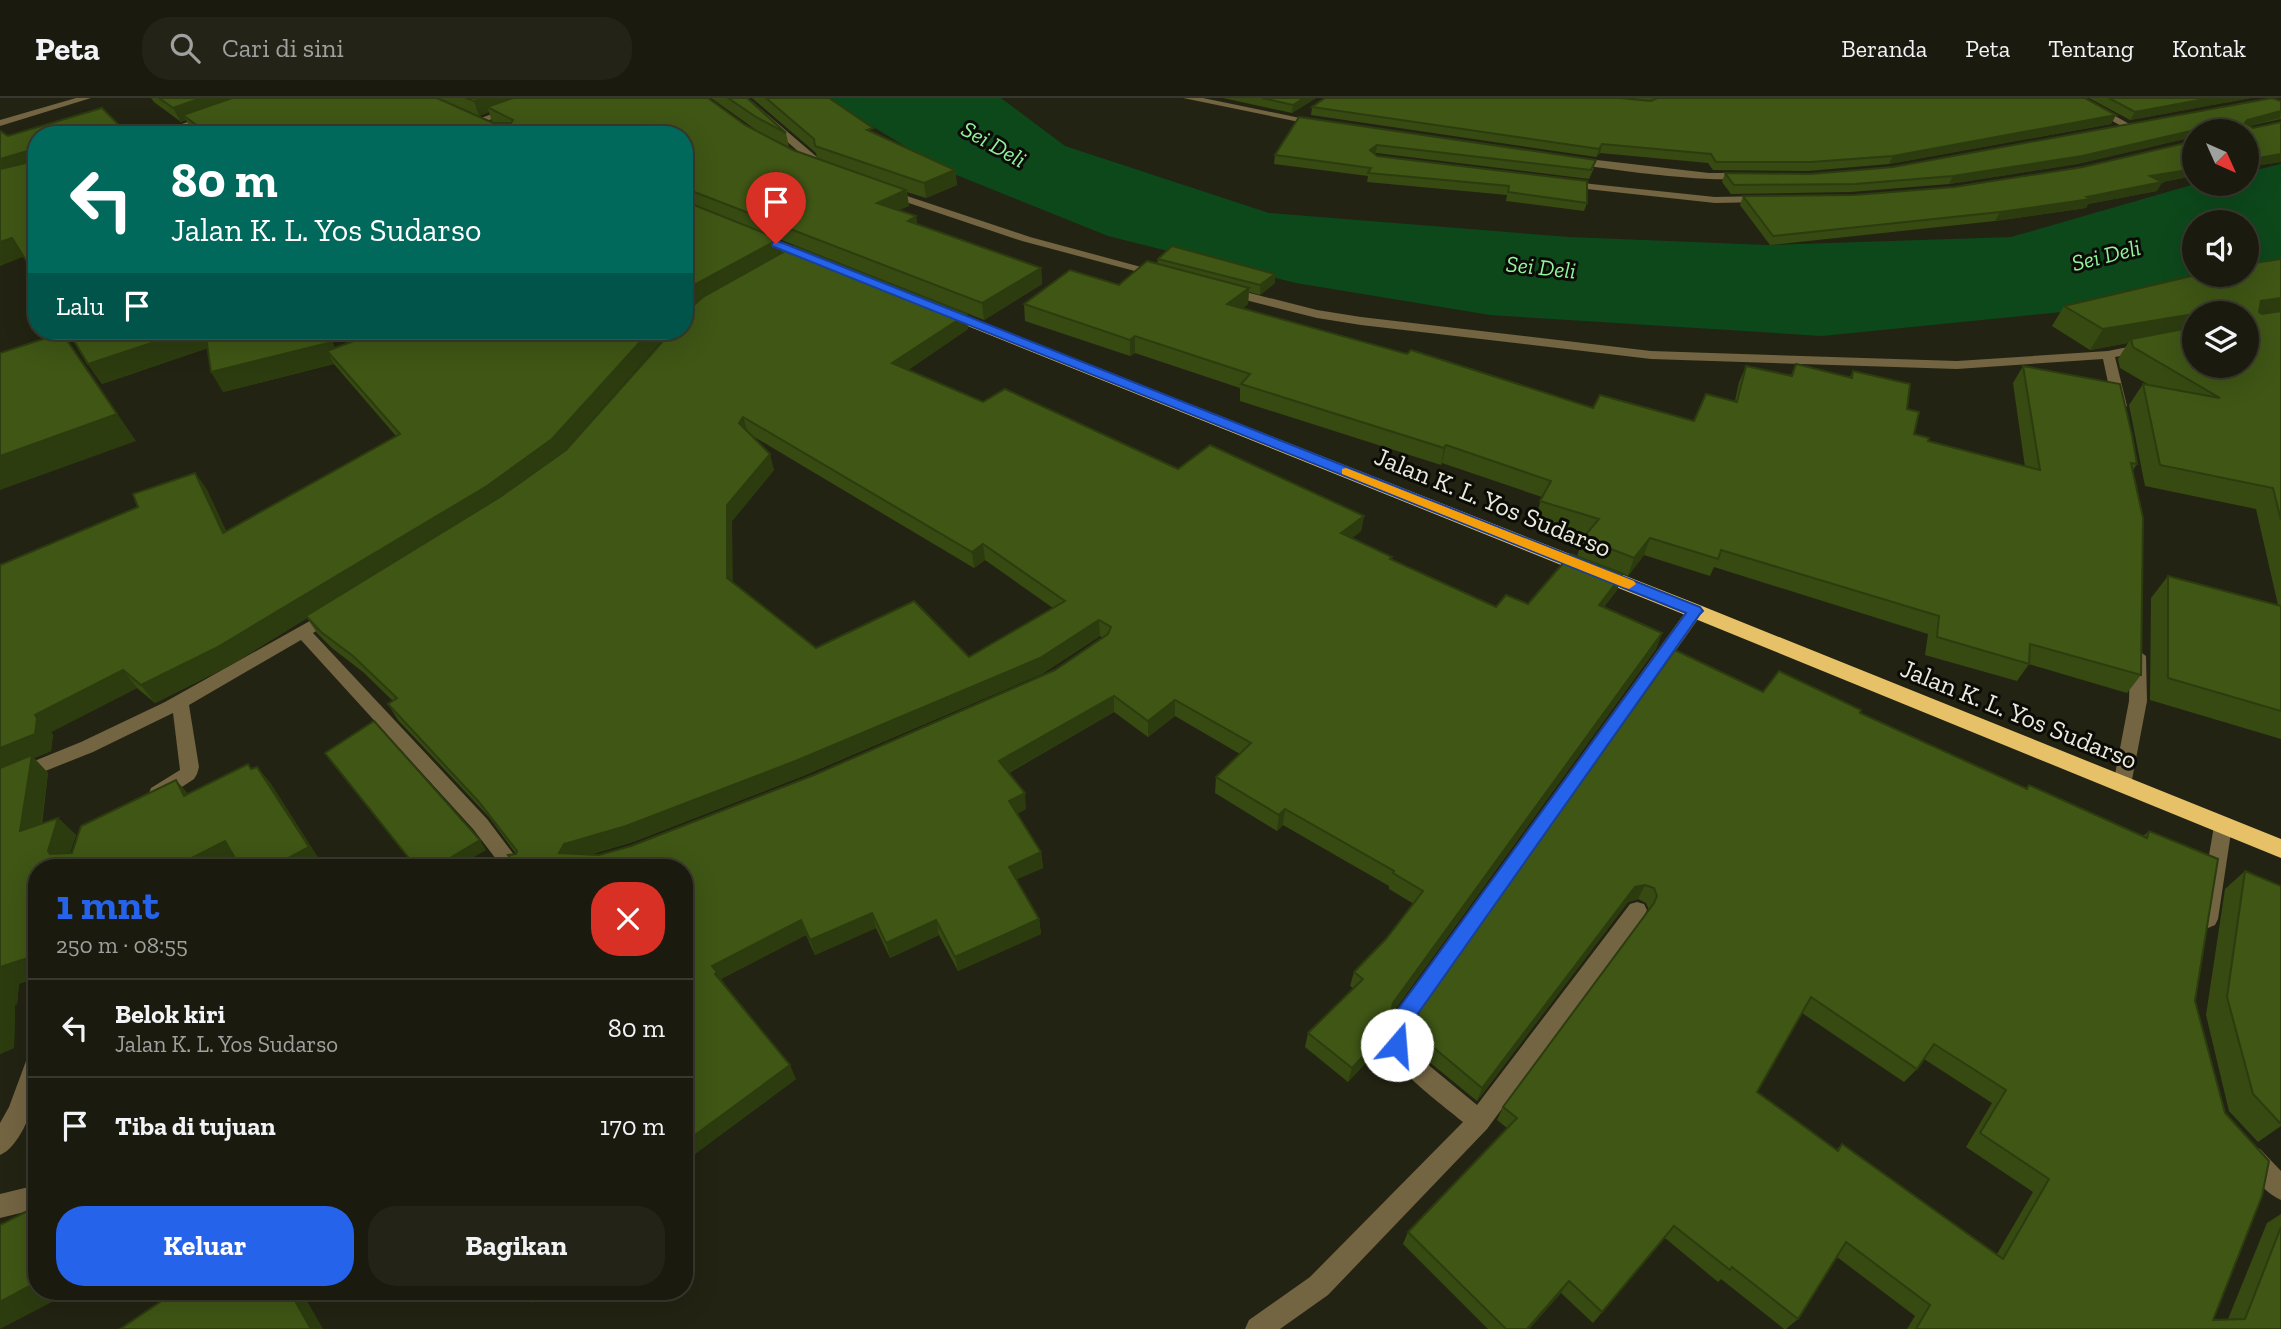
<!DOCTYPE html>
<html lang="id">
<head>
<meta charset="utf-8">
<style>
  :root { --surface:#1a1a0e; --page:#232317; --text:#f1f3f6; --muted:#9fa19e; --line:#38382e; --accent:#2563eb }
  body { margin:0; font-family:"Zilla Slab",serif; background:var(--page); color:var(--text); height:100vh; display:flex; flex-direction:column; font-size:26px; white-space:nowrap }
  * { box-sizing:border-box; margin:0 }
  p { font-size:23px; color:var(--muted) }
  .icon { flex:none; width:38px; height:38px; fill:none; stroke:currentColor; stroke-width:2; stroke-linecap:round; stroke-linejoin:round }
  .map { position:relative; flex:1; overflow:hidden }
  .sheet { position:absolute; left:28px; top:761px; width:665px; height:441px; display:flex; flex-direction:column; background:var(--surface); border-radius:28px; box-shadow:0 7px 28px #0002,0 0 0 2px var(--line) }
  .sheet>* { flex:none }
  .top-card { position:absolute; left:28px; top:28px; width:665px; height:214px; border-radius:28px; box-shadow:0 7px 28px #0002,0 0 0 2px var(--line); background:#00695c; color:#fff; overflow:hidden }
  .needle { width:46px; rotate:135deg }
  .controls { position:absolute; left:2182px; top:21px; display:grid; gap:14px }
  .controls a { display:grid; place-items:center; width:77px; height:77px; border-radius:50%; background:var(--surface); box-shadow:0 7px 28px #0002,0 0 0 2px var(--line); font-size:35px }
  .pin { position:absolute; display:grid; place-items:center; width:60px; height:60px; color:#fff; margin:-72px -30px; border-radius:50% 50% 50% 0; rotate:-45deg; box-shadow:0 0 7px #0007 }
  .pin .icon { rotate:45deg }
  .me { position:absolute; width:77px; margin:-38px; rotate:18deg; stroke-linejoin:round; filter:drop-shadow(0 0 5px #0008) }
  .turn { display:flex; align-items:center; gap:24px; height:147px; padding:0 28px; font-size:32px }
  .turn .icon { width:91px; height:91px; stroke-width:2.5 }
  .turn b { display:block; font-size:49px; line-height:60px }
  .then { display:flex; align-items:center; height:66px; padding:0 28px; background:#0003; gap:14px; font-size:26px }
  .round { display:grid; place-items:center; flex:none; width:74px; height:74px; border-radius:28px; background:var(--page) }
  .head { display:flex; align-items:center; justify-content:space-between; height:119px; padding:0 28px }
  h1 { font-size:42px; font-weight:800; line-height:52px; color:var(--accent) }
  .primary-button { display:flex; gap:14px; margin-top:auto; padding:14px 28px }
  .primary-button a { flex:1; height:80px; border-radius:28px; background:var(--accent); color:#fff; font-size:28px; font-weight:800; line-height:80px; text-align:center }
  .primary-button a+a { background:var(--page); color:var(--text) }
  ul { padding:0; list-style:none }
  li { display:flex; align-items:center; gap:21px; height:98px; padding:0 28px; border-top:2px solid var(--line) }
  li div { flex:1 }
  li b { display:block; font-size:26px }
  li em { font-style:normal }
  header { display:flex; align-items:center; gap:42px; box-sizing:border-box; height:98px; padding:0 35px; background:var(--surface); border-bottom:2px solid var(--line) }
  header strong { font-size:33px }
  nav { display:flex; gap:38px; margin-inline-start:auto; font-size:24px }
  .search { width:490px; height:63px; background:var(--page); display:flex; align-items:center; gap:18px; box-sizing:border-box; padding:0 24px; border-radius:28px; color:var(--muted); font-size:26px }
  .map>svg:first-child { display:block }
  .water { fill:#0d481b }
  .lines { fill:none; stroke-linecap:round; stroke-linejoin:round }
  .minor { fill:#736442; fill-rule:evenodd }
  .highway { fill:#e7c167; fill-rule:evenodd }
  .wall { fill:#364a12; fill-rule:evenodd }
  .shaded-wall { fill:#2c3c0f }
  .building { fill:#3f5615; stroke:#2c3c0f; stroke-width:2; fill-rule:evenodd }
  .route { fill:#2563eb; stroke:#184099; stroke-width:2 }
  .slow { fill:#f59e0b }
  .labels { text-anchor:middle; stroke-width:6; stroke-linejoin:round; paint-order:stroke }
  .far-water-label { font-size:23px; font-style:italic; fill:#92f29e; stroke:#0c0c06 }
  .street-label { font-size:26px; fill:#eaeae0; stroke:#0c0c06 }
</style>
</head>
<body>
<header>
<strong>Peta</strong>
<div class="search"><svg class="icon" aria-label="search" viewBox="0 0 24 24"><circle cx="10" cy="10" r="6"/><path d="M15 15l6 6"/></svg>Cari di sini</div>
<nav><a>Beranda</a><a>Peta</a><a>Tentang</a><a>Kontak</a></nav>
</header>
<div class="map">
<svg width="2281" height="1231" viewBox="0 0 2281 1231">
  <rect width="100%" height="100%" fill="#232313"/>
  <path class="water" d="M826,0H1001L1065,48L1269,115L1569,139L1767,147L2011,139L2195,86H2247V74L2281,66V165L2247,176V124H2194V177H2244L2121,208L1822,238L1490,217L1296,185L1108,138L944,72Z"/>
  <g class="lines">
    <g class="minor">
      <path d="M76,0H91L0,28V22Z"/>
      <path d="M535,0H549L481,25L473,23Z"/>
      <path d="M737,0H748L831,71V75H823Z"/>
      <path d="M1183,0H1203L1324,25L1319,28Z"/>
      <path d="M2071,0H2083L2133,28L2125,30Z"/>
      <path d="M207,17L215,19L167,37H151Z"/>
      <path d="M1571,59L1709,75H1745L1750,78C1735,89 1593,70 1567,64V60Z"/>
      <path d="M1563,83L1715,99L1765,98L1770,101L1765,104L1715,105L1559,88L1558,86Z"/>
      <path d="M886,91L1030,139L1167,176L1161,180L1022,143L882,96V92Z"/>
      <path d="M1226,189L1317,212L1361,219L1651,253L1957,263L2108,253L2143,246L2149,250L2148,253L2115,259L2127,308L2120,312L2113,308L2103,261L1957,271L1651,261L1361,227L1317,220L1222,196L1220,193Z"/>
      <path d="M1695,508L1703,513L1701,517L1412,924L1408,945L1420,960L1477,1007L1630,806L1637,804L1644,806L1647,812L1644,818L1487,1031L1328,1197L1280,1231H1245L1249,1222L1310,1179L1463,1024C1445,1009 1392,970 1387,949C1385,941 1390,929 1391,921L1689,509Z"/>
      <path d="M333,510L341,515L339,519L313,535L487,721L524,770H503L473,731L301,542L189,607L199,669L197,676L194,681L165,700L158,702L151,700L149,695L151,690L180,672L173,615L93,654L0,691V677L81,644L165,604Z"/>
      <path d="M2138,552L2146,558L2147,603L2131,687L2129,692H2115L2113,687L2129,603L2130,558Z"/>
      <path d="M2223,720L2230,723L2232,728L2218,821L2215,827L2208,830L2201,827L2198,821L2214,728L2216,723Z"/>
      <path d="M37,952C37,966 39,983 36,997C32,1015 18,1050 0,1057V1025L9,1009L29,955Z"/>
      <path d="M2252,1048L2260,1051L2281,1073V1102C2265,1095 2247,1074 2240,1059L2244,1051Z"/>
      <path d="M37,1087V1111L0,1120V1096Z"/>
    </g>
    <g class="highway">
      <path d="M754,133L820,159L822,162L820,165H810L749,140V134Z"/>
      <path d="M943,209L1702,508L2281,741V760L1688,518L938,216L936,213Z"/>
    </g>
  </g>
  <g class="wall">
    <path d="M151,0H437L495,25L492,24L489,14L479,18L439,0H708L745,27L793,52L817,61L816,55L752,0H829L873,35L955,72L957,87L926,100L907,94L909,108L898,112L916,118L917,126L1041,170L1042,186L984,222L779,141L782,154L968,231L908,272L983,304L1178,371L1364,418L1361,433L1352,440L1392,462L1496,509L1528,506L1623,476L1617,492L1604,509L1662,535L1656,551L1391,917L1384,945L1348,984L1305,949L1308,935L1353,890L1350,888L1354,874L1386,841L1414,806L1389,791V788L1283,727L1277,733L1215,695L1216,679L1240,656L1175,618L1148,639L1114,614L1009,675L1026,711L1017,716L1041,754L1043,770L1016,781L1039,821L1041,836L958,873L939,837L890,860L876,830L815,857L806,837L721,881L796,981L684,1064V770H516L508,757L516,756L489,719L398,622L388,606L393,603L363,574L332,550L317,535L307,520L229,568L155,605L137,590L51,634L53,637L51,653L34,660L48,675L42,726L58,720L76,737L70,755H72L248,666L251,671L257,669L271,686L322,766L315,770H241L236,762L220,770H37L19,886L17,906L15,907L14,950L0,956V467L138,409L195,375L207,392L226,433L396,338L334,266L223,294L208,250L102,286L88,266L68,233L332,244L335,250L670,233L561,356L566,352L700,202L696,204L684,216V37H198L191,31L186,22L181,24L154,4ZM751,337L974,470L985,462L1053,510L969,559L816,550L732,484V423L774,372ZM1100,538L1103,540L1055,572L814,677L631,748L599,757H589L633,744L803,678L1042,576Z"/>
    <path d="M711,0H747L786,35L789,49L759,34Z"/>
    <path d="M1223,0H1316L1292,15Z"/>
    <path d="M1632,0H2085L2116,17L2111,26L1889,66L1808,73L1713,72L1708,65L1600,55L1596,59L1311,17L1312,9L1645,3Z"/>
    <path d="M2089,0H2251L2130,22Z"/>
    <path d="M2281,3V21L2250,28L2253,30L2281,24V64L2247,69V33H2194V40L2193,39L2077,66L1949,86L1851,94L1731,96L1722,84L1725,75L1811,76L1893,69Z"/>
    <path d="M1299,19L1594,70L1589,81L1376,55L1375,56L1377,58L1587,105L1584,113L1506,103L1507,97L1367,84L1368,78L1274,66L1275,57Z"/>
    <path d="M2194,43V78L2162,84L2157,93L2088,106L2086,110L1995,123L1770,147L1740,107L1743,98L1855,97L1954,89L2083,69Z"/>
    <path d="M1158,161L1275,185L1260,197L1249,194L1248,206L1242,211L1593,310L1694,323L1735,303L1739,284L1746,268L1791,277L1796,266L1850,279L1853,273L1907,311L1914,336L1928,343L2025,369L2013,285L2023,268L2137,366L2133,372L2141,577L2127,595L2029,566L2017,583L1925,557L1928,536L1714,469L1710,478L1644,457L1628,478L1577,458L1583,440L1586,437L1535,421L1542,399L1442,365L1441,367L1240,303V290L1135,255L1130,258L1025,223L1024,206L1119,187L1157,166Z"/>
    <path d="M2281,161V641L2150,602L2151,500L2168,478L2278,507L2256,411L2145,388L2129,307L2143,286L2149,287L2120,270L2118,261L2128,245L2090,252L2052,228L2064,208ZM2194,215H2247L2194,268Z"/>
    <path d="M1763,594L1860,615L2026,690L2029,687L2143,738L2149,733L2195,903L2213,1222L2228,1221L2267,1125L2281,1116V1231H1907L1915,1218L1837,1159L1798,1221L1786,1231H1784L1721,1181L1718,1184L1665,1140L1593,1225L1561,1195L1529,1231H1488L1403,1146L1408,1134L1507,1030L1497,1022L1503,1009L1649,812L1646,805L1638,801L1628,804L1477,1003L1422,958L1411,944L1414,925L1419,911ZM1802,915L1904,984L1917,971L1924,961L1992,1005L1966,1049L2033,1094L1997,1156L1842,1046L1836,1052L1757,994Z"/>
    <path d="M2245,773L2281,788V1028L2258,1044L2229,1013L2206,917L2225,791Z"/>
  </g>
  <g class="shaded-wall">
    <path d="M201,0H250L183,17L186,22L181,24L173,10Z"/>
    <path d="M483,0H527L487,9L489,14L479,18L474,3Z"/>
    <path d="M1304,0H1316L1292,15L1293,7Z"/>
    <path d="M2210,0H2251L2130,22L2135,14Z"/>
    <path d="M2281,13L2280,20L2241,30L2247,22Z"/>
    <path d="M2116,17L2111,26L1889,66L1893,58Z"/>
    <path d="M2199,31L2197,33H2194L2193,39L2077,66L1949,86L1953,78Z"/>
    <path d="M1602,46L1600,55L1596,59L1599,51Z"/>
    <path d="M1377,47L1376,55L1369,60L1370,52Z"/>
    <path d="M27,53L37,68L0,82V61Z"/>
    <path d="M2281,56V64L2247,69V62Z"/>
    <path d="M2194,71V78L2145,87L2150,78Z"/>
    <path d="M955,72L957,87L926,100L924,85Z"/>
    <path d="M2162,84L2157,93L2088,106L2086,110L1995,123L2000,114Z"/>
    <path d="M906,92L909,108L879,120L877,105Z"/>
    <path d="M916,118L918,134L908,123Z"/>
    <path d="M12,140L25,158L0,168V144Z"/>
    <path d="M779,141L783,157L696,204L684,216V195L692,188Z"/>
    <path d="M1041,170L1042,186L984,222L982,205Z"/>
    <path d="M1275,176V185L1260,197V187Z"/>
    <path d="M1249,190L1248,206L1226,223L1227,206Z"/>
    <path d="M2281,200V217L2247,223L2261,203Z"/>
    <path d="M967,216L968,231L895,281L892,265Z"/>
    <path d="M2194,216V234L2131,241L2128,245L2090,252L2103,231Z"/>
    <path d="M188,233H208L216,247L102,286L88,266Z"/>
    <path d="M650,233H670L559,358L495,405L229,568L155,605L141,587Z"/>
    <path d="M62,235L136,343L0,392V358Z"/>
    <path d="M1135,238V255L1130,258V242Z"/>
    <path d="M332,244L342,264L327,253L334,266L223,294L211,274Z"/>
    <path d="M743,319L748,335L739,325Z"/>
    <path d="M1446,347L1442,365L1441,367L1444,350Z"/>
    <path d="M770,356L774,372L732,423L733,496L727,480V407Z"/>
    <path d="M195,375L207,392L235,452L223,435Z"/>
    <path d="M1364,418L1361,433L1338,451L1341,435Z"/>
    <path d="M1650,440L1644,457L1628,478L1634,460Z"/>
    <path d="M983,446L985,462L974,470L972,454Z"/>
    <path d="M1623,476L1617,492L1593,523L1599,507Z"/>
    <path d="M1099,522L1100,538L1042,576L803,678L633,744L572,761L559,755L564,746Z"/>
    <path d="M1662,535L1656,551L1389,919L1393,905Z"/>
    <path d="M123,572L137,590L51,634L53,637L51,653L34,660L48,675L38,750L20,733L0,674V650L35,617Z"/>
    <path d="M1114,598V614L1001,679L999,663Z"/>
    <path d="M1175,602V618L1148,639V623Z"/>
    <path d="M257,669L271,686L322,766L315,770H270Z"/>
    <path d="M176,682L191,699L184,698Z"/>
    <path d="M1025,695L1026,711L1011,719L1009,703Z"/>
    <path d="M1285,711L1283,727L1277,733L1279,717Z"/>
    <path d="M58,720L76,737L65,770L48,753Z"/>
    <path d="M480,742L486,752L455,770H433Z"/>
    <path d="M225,743L240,760L220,770H172Z"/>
    <path d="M1041,754L1043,770L1011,784L1009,769Z"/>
    <path d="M1645,787L1638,801L1628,804L1477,1003L1482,990L1635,789Z"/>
    <path d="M872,815L876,830L815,857L810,842Z"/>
    <path d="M1039,821L1041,836L958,873L955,859Z"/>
    <path d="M801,822L806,837L721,881L724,889L722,891L712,868Z"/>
    <path d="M936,822L939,837L890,860L886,845Z"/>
    <path d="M37,857V880L19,886L17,906L15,907L14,950L0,956V869Z"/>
    <path d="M1388,931L1384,945L1348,984L1352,970Z"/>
    <path d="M790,967L796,981L684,1064V1045Z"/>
    <path d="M684,1071L690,1079L684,1084Z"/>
    <path d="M1569,1183L1561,1195L1529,1231H1527Z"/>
    <path d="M37,1184V1194H71L0,1231V1204Z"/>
    <path d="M290,1194H302L323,1231H311Z"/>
    <path d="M519,1194H546L531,1205Z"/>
  </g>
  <g class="building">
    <path d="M159,0H201L173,10Z"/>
    <path d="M232,0H437L493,25H511L513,22L487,9L513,0H708L745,27L793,52L906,92L877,105L916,118L908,123L1041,170L982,205L684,90V37H210L183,17Z"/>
    <path d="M466,0H483L474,3Z"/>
    <path d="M728,0H747L786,35L756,19Z"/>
    <path d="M766,0H829L873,30L867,32L955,72L924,85L815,48L814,41Z"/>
    <path d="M1262,0H1304L1293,7Z"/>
    <path d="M1325,0H1620L1651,3L1657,0H2085L2116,17L1893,58L1811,64H1716L1711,56L1602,46L1599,51L1312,9Z"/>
    <path d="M2109,0H2210L2135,14Z"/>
    <path d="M2272,0L2281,3V13L2247,22L2245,25L2253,30L2281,24V56L2247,62V33H2201L2199,31L2082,58L1953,78L1855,86L1734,87L1725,75L1811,76L1893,69Z"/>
    <path d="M102,10L129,37H37V180L12,140L0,144V71L26,65L27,53L0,61V33L8,38Z"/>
    <path d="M1299,19L1596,62L1591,72L1377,47L1370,52L1377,58L1587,83V105L1508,94L1509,88L1368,75L1371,70L1275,57Z"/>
    <path d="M2194,43V71L2150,78L2162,84L2087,99L2091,101L2000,114L1773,138L1743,98L1855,97L1954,89L2083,69Z"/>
    <path d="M684,103L779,141L692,188L684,195Z"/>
    <path d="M794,148L967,216L892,265L983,304L1005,291L1178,371L1210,347L1364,418L1341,435L1392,459L1390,461L1496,509L1506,497L1528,506L1571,456L1623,476L1599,507L1662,535L1393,905L1388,931L1352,970L1308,935L1363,881L1354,874L1386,841L1423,793L1393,775L1394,773L1285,711L1279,717L1216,679L1251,645L1175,602L1148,623L1114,598L999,663L1025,695L1009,703L1041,754L1009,769L1039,821L955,859L936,822L886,845L872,815L810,842L801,822L712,868L717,874L715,876L790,967L684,1045V770H518L508,757L516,756L517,753L479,704L388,606L397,600L353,558L321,534L306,518L500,399L566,352L672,233H684V216L703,199ZM743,319L972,454L983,446L1065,503L969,559L914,503L816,550L727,480V407L770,356L739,325ZM1099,522L1111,529L1108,536L1055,572L814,677L631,748L599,757L559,755L564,746L626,728L798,662L1040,560Z"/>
    <path d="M1172,148L1275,176L1260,187L1158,161Z"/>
    <path d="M2281,161V200L2261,203L2259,214L2262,216L2281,213V422L2273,390L2160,367L2143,286L2220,300L2133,249L2131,241L2194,229V268H2247V215H2209V214L2194,215V216L2103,231L2064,208L2196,177H2247V166Z"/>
    <path d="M1147,163L1249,190L1227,206L1407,256L1411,252L1593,310L1600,297L1694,323L1706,296L1737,304L1746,268L1792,278L1796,266L1852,280L1853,273L1910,286L1907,311L1919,314L1914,336L1929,340L1928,343L2040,372L2023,268L2120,286L2132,337L2137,366L2131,365L2143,420L2141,577L2030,546L2029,566L1937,539L1939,518L1721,452L1718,461L1650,440L1634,460L1583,440L1599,421L1540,403L1551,383L1446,347L1444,350L1241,286L1250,276L1135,238L1130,242L1024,206L1070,172L1119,187Z"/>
    <path d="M68,233H188L88,266Z"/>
    <path d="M205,233H321L332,244L211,274Z"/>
    <path d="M380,233H650L552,341L487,388L216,550L141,587L123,572L35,617L37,620L35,636L0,650V467L138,409L133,396L195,375L223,435L400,336L327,253Z"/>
    <path d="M62,235L117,316L0,358V255Z"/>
    <path d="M2168,478L2281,508V613L2168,580Z"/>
    <path d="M1675,552L1763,594L1779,573L1861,612L1860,615L2027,691L2029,687L2147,740L2149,733L2218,761L2195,903L2225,1015L2269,1063L2262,1098L2213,1222L2245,1221L2281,1129V1231H1916L1930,1207L1846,1144L1798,1221L1732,1169L1730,1172L1674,1128L1602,1214L1569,1183L1527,1231H1506L1408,1134L1517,1020L1503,1009L1654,805L1657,798L1654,790L1645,787L1635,789L1482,990L1427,944L1415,930L1419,911ZM1811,899L1917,971L1934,946L2006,992L1980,1035L2049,1081L2003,1161L1842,1046L1838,1053L1757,994Z"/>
    <path d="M374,623L480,742L433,770H417L325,655Z"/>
    <path d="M32,657L20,733L58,720L48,753L50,756L72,755L81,728L176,682L184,698L248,666L251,671L257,669L309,749L270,770H241L225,743L172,770H37V857L0,869V670Z"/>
    <path d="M2245,773L2281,788V1026L2253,996L2227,899Z"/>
    <path d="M37,1108V1184L0,1204V1127Z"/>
    <path d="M175,1194H290L311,1231H120Z"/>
  </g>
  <path class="route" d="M772,144H780L1700,509L1703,513L1700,516L1412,924L1404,953L1397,956L1390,953L1387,947L1396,914L1686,515L772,148Z"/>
  <path class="slow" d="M1346,370L1634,483L1636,486L1629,491L1623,489L1342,376V371Z"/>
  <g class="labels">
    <g class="far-water-label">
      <text transform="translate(994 46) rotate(30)" y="8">Sei Deli</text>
      <text transform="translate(2106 157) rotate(-14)" y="8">Sei Deli</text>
      <text transform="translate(1541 169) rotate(6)" y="8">Sei Deli</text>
    </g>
    <g class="street-label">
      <text transform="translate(1493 404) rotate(22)" y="9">Jalan K. L. Yos Sudarso</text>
      <text transform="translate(2019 616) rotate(22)" y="9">Jalan K. L. Yos Sudarso</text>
    </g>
  </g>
</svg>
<div class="controls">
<a><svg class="needle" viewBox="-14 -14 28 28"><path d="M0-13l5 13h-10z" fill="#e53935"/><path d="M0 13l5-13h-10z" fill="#9fa19e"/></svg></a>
<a><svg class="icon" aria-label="sound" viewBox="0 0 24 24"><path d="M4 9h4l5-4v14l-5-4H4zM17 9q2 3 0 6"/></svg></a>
<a><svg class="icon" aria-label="layers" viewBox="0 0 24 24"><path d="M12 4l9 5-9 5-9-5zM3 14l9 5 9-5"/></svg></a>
</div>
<div class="pin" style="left:776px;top:146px;background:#d93025"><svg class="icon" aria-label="arrive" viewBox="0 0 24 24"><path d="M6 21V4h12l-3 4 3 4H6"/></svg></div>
<svg class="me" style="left:1397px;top:947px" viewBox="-20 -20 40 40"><circle r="19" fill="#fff"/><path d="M0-13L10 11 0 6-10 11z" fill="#2563eb"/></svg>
<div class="top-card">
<div class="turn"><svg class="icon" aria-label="left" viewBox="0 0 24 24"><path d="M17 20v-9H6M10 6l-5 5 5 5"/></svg><div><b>80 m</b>Jalan K. L. Yos Sudarso</div></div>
<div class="then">Lalu<svg class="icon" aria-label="arrive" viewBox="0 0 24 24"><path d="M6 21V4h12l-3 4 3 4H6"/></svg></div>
</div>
<section class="sheet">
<div class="head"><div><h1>1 mnt</h1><p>250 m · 08:55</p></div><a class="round" style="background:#d93025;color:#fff"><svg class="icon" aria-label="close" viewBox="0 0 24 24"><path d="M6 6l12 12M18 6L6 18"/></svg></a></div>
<ul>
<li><svg class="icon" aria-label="left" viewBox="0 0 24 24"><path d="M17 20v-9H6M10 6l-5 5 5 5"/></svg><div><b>Belok kiri</b><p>Jalan K. L. Yos Sudarso</p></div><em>80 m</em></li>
<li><svg class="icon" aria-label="arrive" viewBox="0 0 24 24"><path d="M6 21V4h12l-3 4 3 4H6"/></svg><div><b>Tiba di tujuan</b></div><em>170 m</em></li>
</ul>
<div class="primary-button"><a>Keluar</a><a>Bagikan</a></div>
</section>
</div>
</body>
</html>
